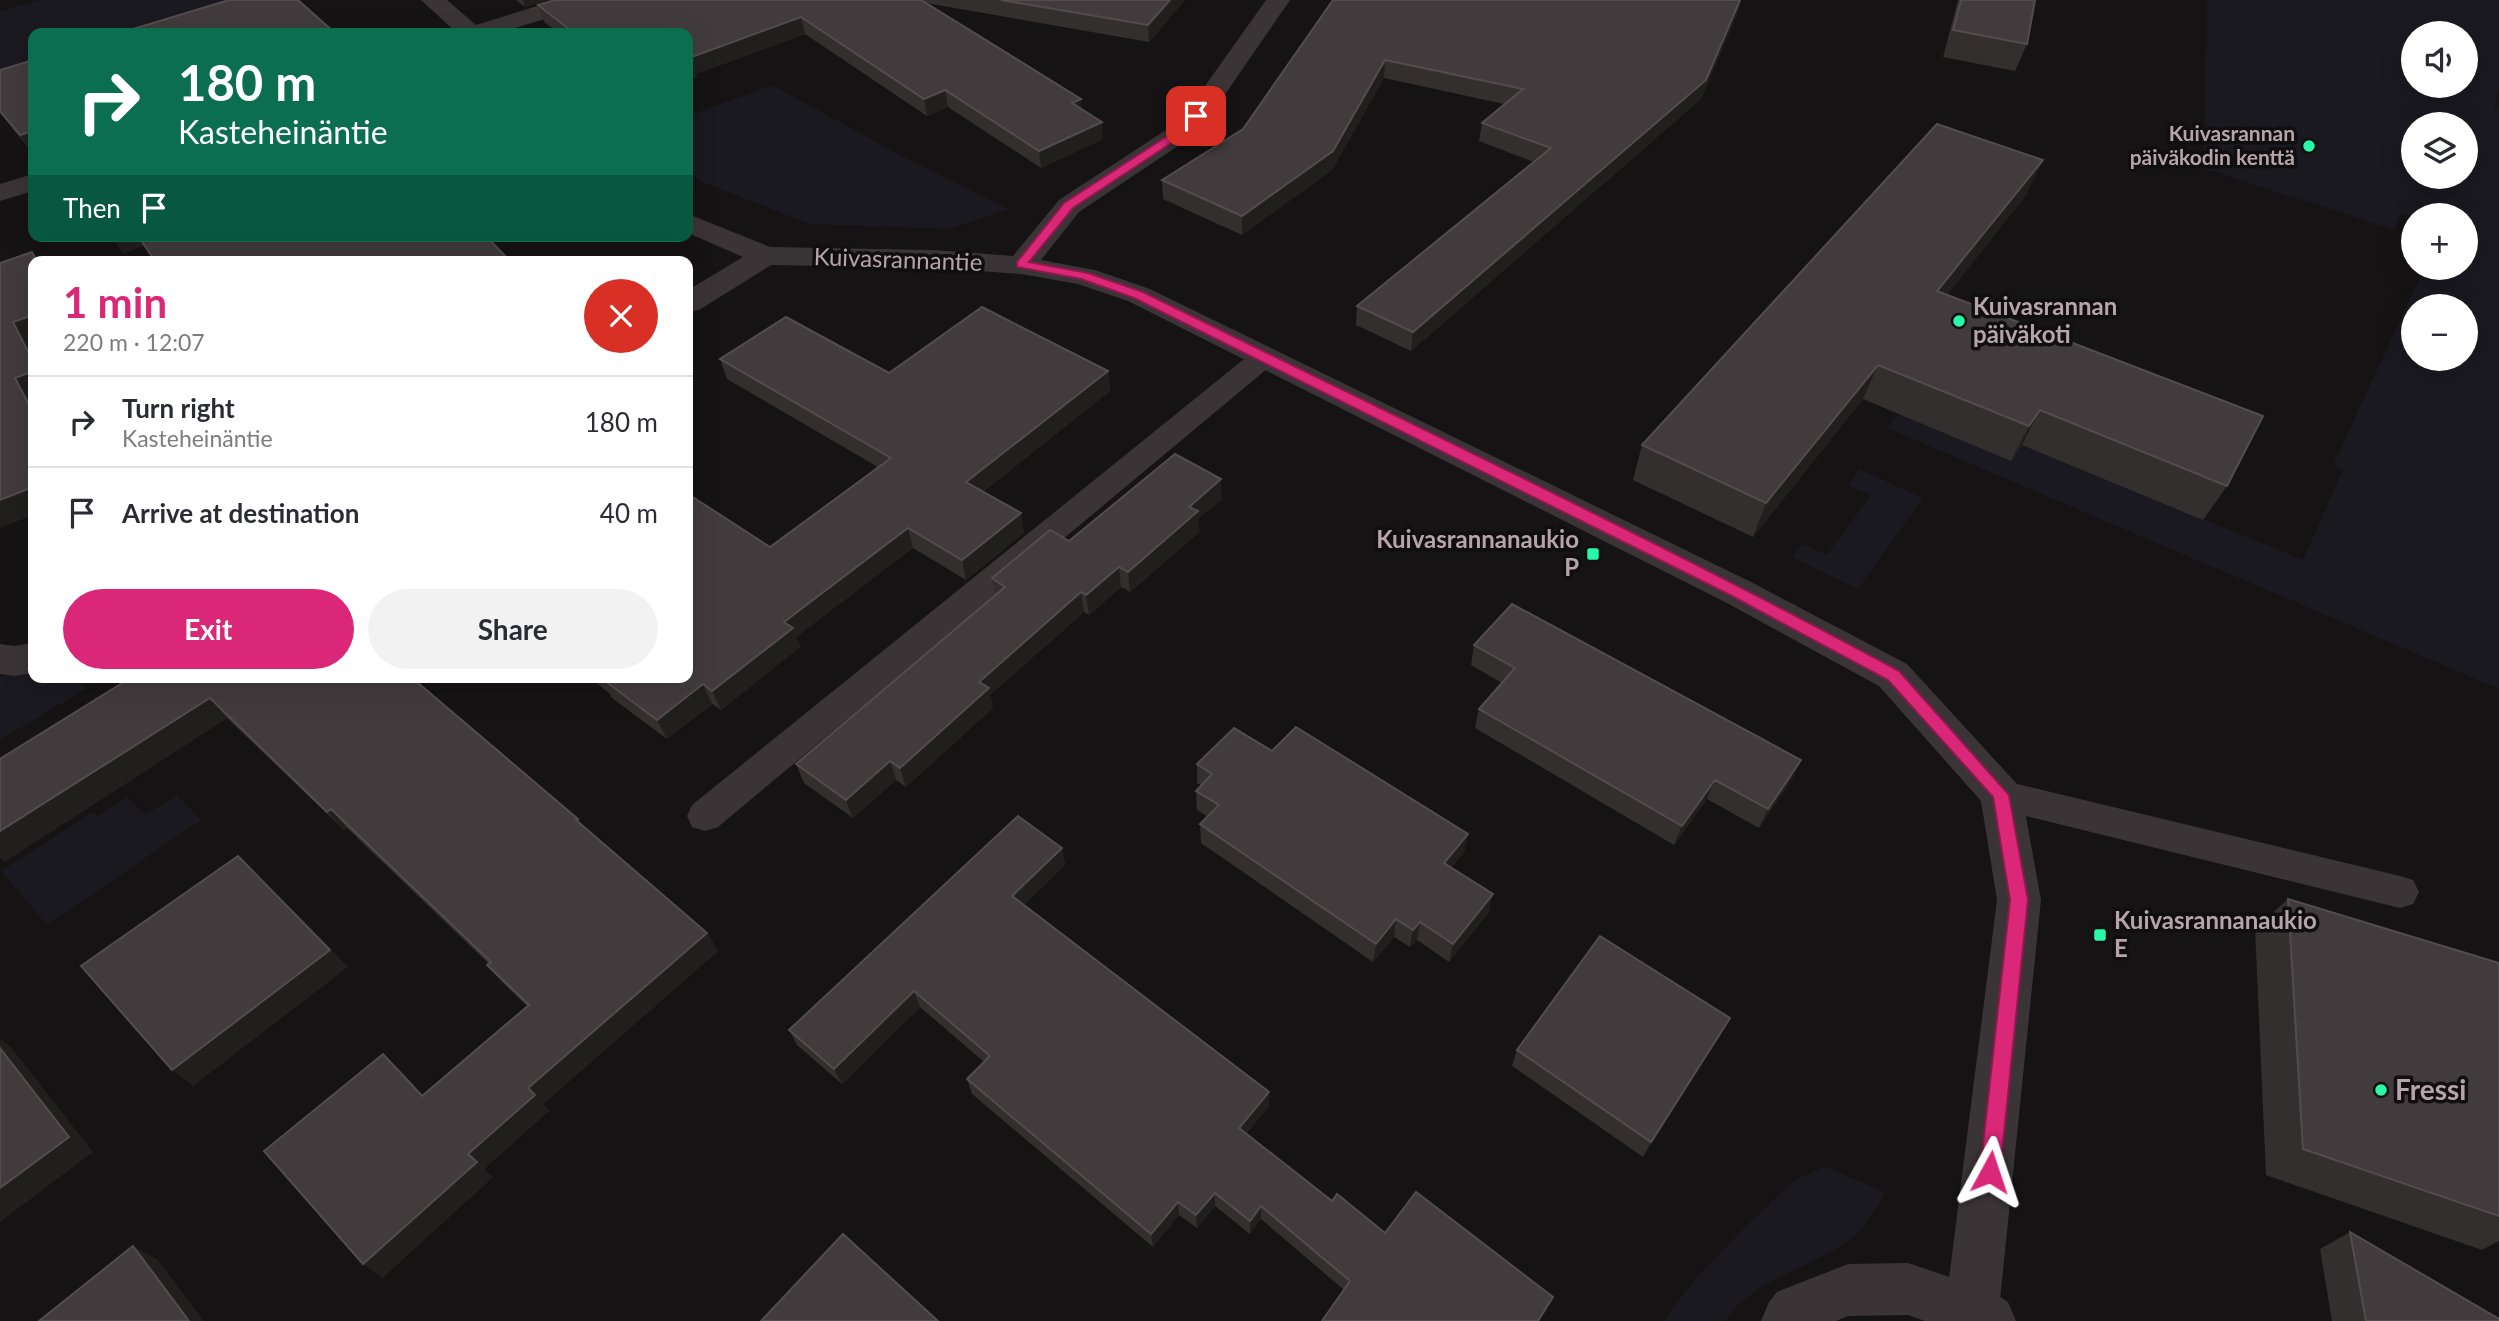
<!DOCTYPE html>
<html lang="en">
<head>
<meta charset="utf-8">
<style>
  :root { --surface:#fff; --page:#f2f2f3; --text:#2b2b33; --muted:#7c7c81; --line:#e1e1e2; --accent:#db2777 }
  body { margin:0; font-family:Lato,sans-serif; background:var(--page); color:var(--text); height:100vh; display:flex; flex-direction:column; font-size:26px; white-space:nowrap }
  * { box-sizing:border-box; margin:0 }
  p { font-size:23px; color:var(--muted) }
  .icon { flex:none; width:38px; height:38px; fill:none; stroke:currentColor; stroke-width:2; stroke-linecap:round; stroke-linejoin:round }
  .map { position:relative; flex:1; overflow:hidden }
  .details { position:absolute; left:28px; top:256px; width:665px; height:427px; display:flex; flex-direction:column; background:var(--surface); border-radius:14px; box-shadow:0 7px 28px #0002 }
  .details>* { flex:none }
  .banner { position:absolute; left:28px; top:28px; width:665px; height:214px; border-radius:14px; box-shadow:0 7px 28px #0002; background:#0b6e4f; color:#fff; overflow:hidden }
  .buttons { position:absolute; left:2401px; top:21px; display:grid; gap:14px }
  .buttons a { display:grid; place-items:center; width:77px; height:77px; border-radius:50%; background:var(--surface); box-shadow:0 7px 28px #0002; font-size:35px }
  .pin { position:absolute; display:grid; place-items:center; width:60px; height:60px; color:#fff; margin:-30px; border-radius:14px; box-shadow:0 4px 10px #0006 }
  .me { position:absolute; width:77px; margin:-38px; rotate:5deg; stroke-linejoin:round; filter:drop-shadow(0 0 5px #0008) }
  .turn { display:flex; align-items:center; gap:24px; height:147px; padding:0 35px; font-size:32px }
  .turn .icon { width:91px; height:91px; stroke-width:2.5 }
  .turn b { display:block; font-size:49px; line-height:60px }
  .then { display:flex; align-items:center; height:66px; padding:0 35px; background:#0003; gap:14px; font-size:26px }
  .round { display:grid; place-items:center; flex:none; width:74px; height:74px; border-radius:37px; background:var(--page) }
  .headline { display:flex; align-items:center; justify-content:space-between; height:119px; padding:0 35px }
  h1 { font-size:42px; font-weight:700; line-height:52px; color:var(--accent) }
  .button { display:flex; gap:14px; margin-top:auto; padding:14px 35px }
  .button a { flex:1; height:80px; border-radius:42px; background:var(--accent); color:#fff; font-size:28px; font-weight:700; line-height:80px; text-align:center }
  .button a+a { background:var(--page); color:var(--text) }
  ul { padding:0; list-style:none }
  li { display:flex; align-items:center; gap:21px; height:91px; padding:0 35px; border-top:2px solid var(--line) }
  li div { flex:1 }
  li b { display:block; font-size:26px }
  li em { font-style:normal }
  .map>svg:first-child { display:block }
  .green { fill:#1a1920; fill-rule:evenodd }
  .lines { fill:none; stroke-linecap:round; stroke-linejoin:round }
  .service { fill:#3a3436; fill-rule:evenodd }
  .minor { fill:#3a3436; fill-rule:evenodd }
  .tertiary { fill:#3a3436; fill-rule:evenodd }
  .wall { fill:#332f2f }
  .shaded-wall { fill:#211e1e }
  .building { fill:#413b3d; stroke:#534c4e; stroke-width:2 }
  .route { fill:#db2777; stroke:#8e194d; stroke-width:2 }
  .poi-dot { fill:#28f9a9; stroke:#100e0e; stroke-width:2.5 }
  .labels { text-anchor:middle; stroke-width:7; stroke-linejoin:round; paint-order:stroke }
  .far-poi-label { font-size:21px; font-weight:bold; fill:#b6a4ab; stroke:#100e0e; text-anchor:end }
  .street-label { font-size:24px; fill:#b6a4ab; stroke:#100e0e }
  .poi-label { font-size:24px; font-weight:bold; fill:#b6a4ab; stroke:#100e0e; text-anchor:start }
  .near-poi-label { font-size:28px; font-weight:bold; fill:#b6a4ab; stroke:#100e0e; text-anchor:start }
</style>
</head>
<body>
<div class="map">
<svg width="2499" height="1321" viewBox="0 0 2499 1321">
  <rect width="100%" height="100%" fill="#151313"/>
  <g class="green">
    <path d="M42,0H244L135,33H33V64L0,74V11Z"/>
    <path d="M2207,0H2499V87L2492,119L2499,103V689L1887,428L1898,414L2022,445L2303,560L2343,470L2333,465L2424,268H2466V215L2413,217L2401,213L2394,230L2204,168ZM2413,33H2466V86H2413ZM2413,124H2466V177H2413ZM2413,306H2466V359H2413Z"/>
    <path d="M772,85L902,156L1008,209L949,229L809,224L698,180L688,171V116Z"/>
    <path d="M1859,469L1923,498L1858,589L1792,557L1802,544L1827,555L1871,495L1848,485Z"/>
    <path d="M33,673V677H76L87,688L0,740V677Z"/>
    <path d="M177,795L201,820L47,925L1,871L93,812L98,816L127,797L145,815Z"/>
    <path d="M1825,1166L1885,1193C1878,1204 1872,1217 1864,1226C1829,1267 1757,1272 1725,1321H1663L1697,1277L1744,1228L1795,1180Z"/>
  </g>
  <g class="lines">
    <g class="service">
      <path d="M1264,348L1274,351L1278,357L1274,363L718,827L705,831L692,827L687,816L692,805L1254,351Z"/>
      <path d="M2001,780L2400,876L2413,880L2419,892L2413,904L2400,908L2001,810L1988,805L1983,795L1988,785Z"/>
    </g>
    <g class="minor">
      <path d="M421,0H447L476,25L557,0H594L590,5L499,33H457Z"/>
      <path d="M1266,0H1290L1206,122L1187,140L1079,212L1041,260L1095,270L1150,289L1751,582L1907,664L2016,783L2022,795L2041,900L1999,1310L1994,1321H1950L1945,1310L1997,900L1981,801L1879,686L1725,602L1128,301L1078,284L1021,274L934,268L771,265L699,310L688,312V290L743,257L688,233V214L770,247L934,250L1013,256L1059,200L1169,128L1188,110Z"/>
      <path d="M33,174V191L0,201V184Z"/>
      <path d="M33,643V673L14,676L0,674V644L14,646Z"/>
    </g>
    <path class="tertiary" d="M1908,1263L1991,1291L2008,1302L2016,1321H1925L1908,1315L1848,1316L1836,1321H1761L1769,1302L1777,1292L1848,1264Z"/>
  </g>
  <g class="wall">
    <path d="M516,0H548L525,7Z"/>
    <path d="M555,0H1185L1149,42L926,3L1082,109L1103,139L1041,168L948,107L927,116L805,34L696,74L697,77L688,81V33H559L544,22L538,5Z"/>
    <path d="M1333,0H1741L1737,14L1701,99L1411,351L1356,325L1357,306L1534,162L1479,141L1482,123L1504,104L1384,78L1332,170L1242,235L1163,199L1162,180L1243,129Z"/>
    <path d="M1958,0H2035L2027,44L2015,71L1943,57Z"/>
    <path d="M33,60V153L0,113V70Z"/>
    <path d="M2027,194L1947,295L2227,486L2203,520L2022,445L2011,461L1863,399L1753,537L1633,480L1642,445Z"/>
    <path d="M720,359L889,373L1108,371L1110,391L983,492L1021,513L1024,533L966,580L913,548L796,637L800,647L721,710L712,704L667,739L612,698L609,693L589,677H688L770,547L878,467L727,379Z"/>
    <path d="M1222,499L1198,519L1199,532L1130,592L1121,587L1089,615L1084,612L990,695L993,708L906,787L896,780L853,818L804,783L796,764L995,595L992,578L1069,541Z"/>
    <path d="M1474,645L1801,760L1792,779L1759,828L1707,799L1674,845L1475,728L1479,709L1502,683L1471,665Z"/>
    <path d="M132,677H411L578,819L582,826L707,933L718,951L543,1104L549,1111L484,1169L493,1177L382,1278L400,1070L423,1095L528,1007L502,982L487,965L489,964L347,828L344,830L227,718L4,862Z"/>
    <path d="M1272,751L1468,834L1464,852L1451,868L1489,912L1449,962L1417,940L1410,947L1394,937L1373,962L1201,843L1200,824L1208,817L1197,810L1196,791L1201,785L1197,783V764Z"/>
    <path d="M1062,848L1065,865L1024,905L1269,1092V1106L1246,1134L1332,1201L1385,1233L1553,1297L1539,1321H1322L1344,1290L1261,1219L1250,1234L1215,1206L1197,1228L1179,1215L1153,1247L972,1094L967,1079L984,1062L920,1007L842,1084L797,1045L789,1030Z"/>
    <path d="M2288,899L2499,963V1241L2482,1250L2266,1175L2255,929Z"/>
    <path d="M1720,1035L1643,1157L1512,1066L1517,1050Z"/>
    <path d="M2350,1232L2499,1321H2332L2320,1249Z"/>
  </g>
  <g class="shaded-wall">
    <path d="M523,0H548L525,7Z"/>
    <path d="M1170,0H1185L1149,42L1148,25Z"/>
    <path d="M1741,0L1737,14L1701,99L1411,351L1413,332Z"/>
    <path d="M801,17L805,34L696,74L697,77L688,81L689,58Z"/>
    <path d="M1385,60L1384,78L1332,170L1242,235V216Z"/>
    <path d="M945,90L948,107L927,116L924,99Z"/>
    <path d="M1081,99L1082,116L1072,103Z"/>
    <path d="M1102,122L1103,139L1041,168L1039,151Z"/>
    <path d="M33,131V153L20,135Z"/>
    <path d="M2043,160L2027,194L1923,326L1937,291Z"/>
    <path d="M111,236H137L144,246L123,254Z"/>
    <path d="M33,315V341L30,342L33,349V361L13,322Z"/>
    <path d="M1878,365L1863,399L1753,537L1766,503Z"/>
    <path d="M33,371V397L32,398L33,400V412L15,378Z"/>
    <path d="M1108,371L1110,391L970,502L966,482Z"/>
    <path d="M2040,410L2022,445L2011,461L2029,426Z"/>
    <path d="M1221,479L1222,499L1198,519L1199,532L1130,592L1128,572L1189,507Z"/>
    <path d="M33,487V515L0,528V500Z"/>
    <path d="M1021,513L1024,533L966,580L962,560Z"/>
    <path d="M908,528L913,548L796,637L800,647L721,710L712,691L784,622Z"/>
    <path d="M1119,567L1121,587L1089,615L1086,595Z"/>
    <path d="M1081,592L1084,612L990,695L993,708L906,787L900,768L979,682Z"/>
    <path d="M703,684L712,704L667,739L657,720Z"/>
    <path d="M210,698L227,718L4,862L0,858V831Z"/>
    <path d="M1801,760L1792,779L1759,828L1768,809Z"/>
    <path d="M890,761L896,780L853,818L846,800Z"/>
    <path d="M1715,780L1707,799L1674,845L1682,826Z"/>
    <path d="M331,809L347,828L344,830L327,812Z"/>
    <path d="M1468,834L1464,852L1440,881L1444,863Z"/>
    <path d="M1062,848L1065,865L1016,913L1012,896Z"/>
    <path d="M238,856L348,967L193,1086L172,1070Z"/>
    <path d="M1493,894L1489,912L1449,962L1453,944Z"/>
    <path d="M1396,919L1394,937L1373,962L1376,944Z"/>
    <path d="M1420,922L1417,940L1410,947L1413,930Z"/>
    <path d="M707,933L718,951L543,1104L549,1111L484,1169L493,1177L382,1278L363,1264L468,1154L528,1088Z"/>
    <path d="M914,991L920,1007L842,1084L834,1069Z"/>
    <path d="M1730,1018L1720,1035L1643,1157L1651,1142Z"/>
    <path d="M0,1039L11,1047L93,1152L0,1222Z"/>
    <path d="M383,1054L400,1070L439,1112L422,1096Z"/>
    <path d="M1269,1092V1106L1239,1142V1128Z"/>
    <path d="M1215,1193V1206L1197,1228L1196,1215Z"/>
    <path d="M1178,1202L1179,1215L1153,1247L1151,1234Z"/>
    <path d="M1261,1206V1219L1250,1234V1221Z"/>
    <path d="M133,1246L157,1259L204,1321H189Z"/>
  </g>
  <g class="building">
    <path d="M229,0H298L335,33H120Z"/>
    <path d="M555,0H921L1081,99L1072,103L1102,122L1039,151L945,90L924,99L801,17L689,58L692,60L688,61V33H574L538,5Z"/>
    <path d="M1001,0H1170L1148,25Z"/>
    <path d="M1333,0H1740L1706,80L1413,332L1357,306L1551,148L1482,123L1523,89L1385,60L1333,151L1242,216L1162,180L1243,129Z"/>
    <path d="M1961,0H2035L2027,44L1953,30Z"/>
    <path d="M33,60V131L20,135L0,111V70Z"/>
    <path d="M1937,124L2043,160L1937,291L2263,416L2227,486L2040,410L2029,426L1878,365L1766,503L1642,445Z"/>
    <path d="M138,236H486L510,261H155Z"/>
    <path d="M32,252L37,261H33V315L13,322L33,361V371L15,378L33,412V487L0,500V263Z"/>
    <path d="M982,307L1108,371L966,482L1021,513L962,560L908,528L784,622L793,628L712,691L703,684L657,720L601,678L688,677V494L770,547L891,458L720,359L786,317L889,373Z"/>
    <path d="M1175,454L1221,479L1189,507L1198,511L1128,572L1119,567L1086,595L1081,592L979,682L989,688L900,768L890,761L846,800L796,764L1005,587L992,578L1050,530L1069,541Z"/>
    <path d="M1512,604L1801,760L1768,809L1715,780L1682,826L1479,709L1515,668L1474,645Z"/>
    <path d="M132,677H411L578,819L576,820L707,933L528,1088L535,1095L468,1154L477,1162L363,1264L264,1151L383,1054L422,1096L529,1005L487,965L491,962L331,809L327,812L210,698L0,831V759Z"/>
    <path d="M1296,727L1468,834L1444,863L1493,894L1453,944L1420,922L1413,930L1396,919L1376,944L1200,824L1219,805L1196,791L1212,774L1197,764L1234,728L1272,751Z"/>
    <path d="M1018,816L1062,848L1012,896L1269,1092L1239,1128L1332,1201L1337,1194L1385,1233L1416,1192L1553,1297L1538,1321H1322L1350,1281L1261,1206L1250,1221L1215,1193L1196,1215L1178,1202L1151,1234L967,1079L990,1056L914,991L834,1069L789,1030Z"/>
    <path d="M238,856L330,950L172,1070L81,966Z"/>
    <path d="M2288,899L2499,963V1216L2303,1149Z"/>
    <path d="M1600,936L1730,1018L1651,1142L1517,1050Z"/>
    <path d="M0,1048L69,1137L0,1188Z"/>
    <path d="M2350,1232L2499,1319V1321H2366Z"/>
    <path d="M843,1234L938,1321H761Z"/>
    <path d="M133,1246L189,1321H39Z"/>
  </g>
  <path class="route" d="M1193,114L1202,116L1182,136L1073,208L1029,262L1088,273L1143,292C1396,417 1651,537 1899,671L2009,795L2028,900L2000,1172L1997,1179L1990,1182L1983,1179L1980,1172L2010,900L1993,797L1888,680L1732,596L1134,298L1081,279L1017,267V262L1064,203L1175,131Z"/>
  <g class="poi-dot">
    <circle cx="2309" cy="146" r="7"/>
    <circle cx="1959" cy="321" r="7"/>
    <rect x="1586" y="547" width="14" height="14" rx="3.5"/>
    <rect x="2093" y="928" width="14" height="14" rx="3.5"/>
    <circle cx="2381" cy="1090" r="7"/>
  </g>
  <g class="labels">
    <g class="far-poi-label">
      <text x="2295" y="141">Kuivasrannan<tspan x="2295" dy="24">päiväkodin kenttä</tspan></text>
    </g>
    <g class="street-label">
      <text transform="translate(898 260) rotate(2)" y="8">Kuivasrannantie</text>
    </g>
    <g class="poi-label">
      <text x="1973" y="315">Kuivasrannan<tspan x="1973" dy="28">päiväkoti</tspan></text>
      <text x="1579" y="548" text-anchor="end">Kuivasrannanaukio<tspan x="1579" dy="28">P</tspan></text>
      <text x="2114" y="929">Kuivasrannanaukio<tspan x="2114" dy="28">E</tspan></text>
    </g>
    <g class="near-poi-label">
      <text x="2395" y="1100">Fressi</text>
    </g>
  </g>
</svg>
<div class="buttons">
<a><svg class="icon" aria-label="sound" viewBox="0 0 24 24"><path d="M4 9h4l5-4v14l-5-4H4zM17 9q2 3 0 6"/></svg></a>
<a><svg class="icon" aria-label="layers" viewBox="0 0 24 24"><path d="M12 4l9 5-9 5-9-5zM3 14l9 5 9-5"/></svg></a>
<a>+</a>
<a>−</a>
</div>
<div class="pin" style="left:1196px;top:116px;background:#d93025"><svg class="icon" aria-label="arrive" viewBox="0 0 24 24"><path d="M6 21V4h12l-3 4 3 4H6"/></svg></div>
<svg class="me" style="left:1990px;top:1172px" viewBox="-20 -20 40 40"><path d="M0-17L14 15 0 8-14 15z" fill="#db2777" stroke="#fff" stroke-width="4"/></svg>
<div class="banner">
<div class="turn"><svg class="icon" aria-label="right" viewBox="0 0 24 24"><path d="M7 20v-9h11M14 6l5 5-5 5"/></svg><div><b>180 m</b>Kasteheinäntie</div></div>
<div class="then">Then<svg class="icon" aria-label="arrive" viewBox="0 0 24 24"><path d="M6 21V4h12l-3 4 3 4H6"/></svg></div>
</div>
<section class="details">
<div class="headline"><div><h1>1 min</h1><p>220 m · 12:07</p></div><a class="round" style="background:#d93025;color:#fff"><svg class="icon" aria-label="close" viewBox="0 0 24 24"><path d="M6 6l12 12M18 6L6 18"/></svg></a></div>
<ul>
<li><svg class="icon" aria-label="right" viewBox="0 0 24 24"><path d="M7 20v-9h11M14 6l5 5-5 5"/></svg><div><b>Turn right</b><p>Kasteheinäntie</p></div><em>180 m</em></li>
<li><svg class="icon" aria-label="arrive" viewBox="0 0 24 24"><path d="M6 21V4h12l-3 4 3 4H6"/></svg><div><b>Arrive at destination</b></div><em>40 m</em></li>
</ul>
<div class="button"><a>Exit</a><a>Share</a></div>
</section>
</div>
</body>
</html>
